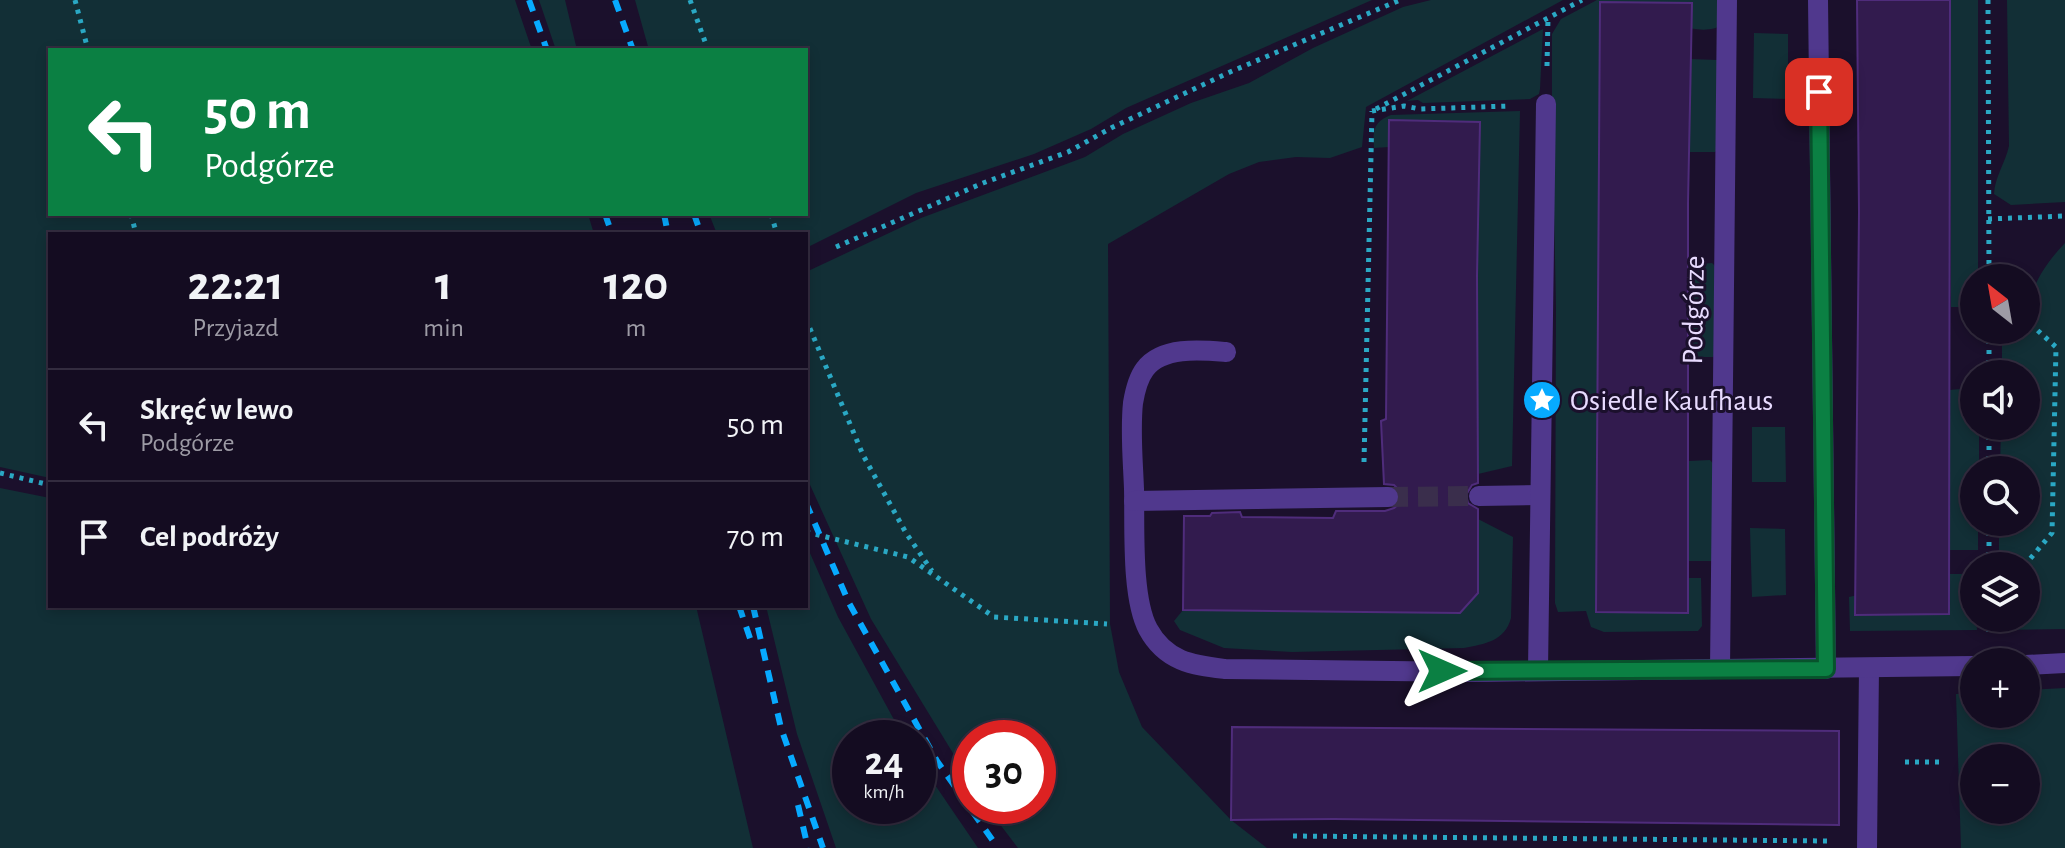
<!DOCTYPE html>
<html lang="pl">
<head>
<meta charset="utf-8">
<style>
  :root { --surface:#140c21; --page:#211a2e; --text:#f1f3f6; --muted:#9d9ba5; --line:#332c3f }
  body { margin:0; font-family:"Alegreya Sans",sans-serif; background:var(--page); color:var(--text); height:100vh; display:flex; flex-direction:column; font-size:30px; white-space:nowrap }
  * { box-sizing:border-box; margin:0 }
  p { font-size:26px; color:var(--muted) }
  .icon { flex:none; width:44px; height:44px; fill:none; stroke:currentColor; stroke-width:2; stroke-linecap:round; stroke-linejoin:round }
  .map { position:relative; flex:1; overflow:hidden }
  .sheet { position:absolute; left:48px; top:232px; width:760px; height:376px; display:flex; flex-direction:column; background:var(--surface); border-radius:0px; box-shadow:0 4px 12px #0003,0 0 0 2px var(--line) }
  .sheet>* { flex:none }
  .banner { position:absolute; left:48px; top:48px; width:760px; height:168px; border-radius:0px; box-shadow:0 4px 12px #0003,0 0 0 2px var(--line); background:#0b8043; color:#fff; overflow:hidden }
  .needle { width:52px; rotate:329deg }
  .tools { position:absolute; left:1960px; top:264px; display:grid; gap:16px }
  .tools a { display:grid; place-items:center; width:80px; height:80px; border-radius:50%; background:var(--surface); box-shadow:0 4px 12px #0003,0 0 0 2px var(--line); font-size:40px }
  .speed { position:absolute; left:832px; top:720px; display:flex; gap:16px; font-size:40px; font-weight:700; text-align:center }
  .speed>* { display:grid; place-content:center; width:104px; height:104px; border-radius:50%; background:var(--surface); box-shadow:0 4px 12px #0003,0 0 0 2px var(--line); line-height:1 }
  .speed small { font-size:20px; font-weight:400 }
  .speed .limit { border:12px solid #d22; background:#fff; color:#111 }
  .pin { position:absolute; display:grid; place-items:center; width:68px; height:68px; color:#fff; margin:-34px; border-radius:16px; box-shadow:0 4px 12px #0006 }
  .me { position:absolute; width:88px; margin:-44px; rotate:90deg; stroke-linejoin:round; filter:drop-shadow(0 0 6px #0008) }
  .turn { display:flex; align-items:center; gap:28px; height:168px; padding:0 24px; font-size:36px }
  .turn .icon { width:104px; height:104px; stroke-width:2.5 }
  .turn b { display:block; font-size:56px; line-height:68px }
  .eta { display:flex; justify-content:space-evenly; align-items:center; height:136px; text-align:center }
  .eta b { font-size:48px; font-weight:700; line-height:56px }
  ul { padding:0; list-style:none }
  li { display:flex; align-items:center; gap:24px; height:112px; padding:0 24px; border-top:2px solid var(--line) }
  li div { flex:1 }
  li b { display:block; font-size:30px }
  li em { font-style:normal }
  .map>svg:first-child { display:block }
  .green { fill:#122f36; fill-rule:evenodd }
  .building { fill:#321b4e; stroke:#4f2c7b; stroke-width:2 }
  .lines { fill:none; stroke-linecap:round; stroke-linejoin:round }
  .street-tunnel { stroke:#3a2e4c; stroke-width:20; stroke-dasharray:20 10; stroke-linecap:butt }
  .path { stroke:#2aa8c4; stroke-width:5; stroke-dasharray:4 6; stroke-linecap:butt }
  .lane { stroke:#50388d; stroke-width:20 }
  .street { stroke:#50388d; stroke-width:20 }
  .rail { stroke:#07aaff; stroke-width:6; stroke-dasharray:12 10; stroke-linecap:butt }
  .route-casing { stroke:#07532c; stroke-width:20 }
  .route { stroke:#0b8043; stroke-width:14 }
  .labels { text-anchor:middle; stroke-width:6; stroke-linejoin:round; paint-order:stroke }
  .street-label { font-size:30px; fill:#e8dbff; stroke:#1b102c }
  .poi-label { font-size:30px; fill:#e8dbff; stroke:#1b102c; text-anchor:start }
</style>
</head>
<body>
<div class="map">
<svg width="2065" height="848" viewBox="0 0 2065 848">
  <rect width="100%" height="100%" fill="#1b102c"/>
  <g class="green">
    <path d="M0,0H515L532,50H50V214H588L594,234H50V478L0,467Z"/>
    <path d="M539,0H565L577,50H556Z"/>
    <path d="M635,0H1372L1126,108L1091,129L1034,154L916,193L806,248V234H717L709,214H806V50H649Z"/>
    <path d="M1431,0H1563L1366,107L1362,147L1330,158L1296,157L1259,162L1229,174L1108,244L1110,624L1119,672L1142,727L1231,820L1267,848H1018L986,806H1038V738H970V781L871,619L806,476V272L921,218L1085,157L1123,134L1191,103L1249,83L1313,48L1403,7Z"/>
    <path d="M1597,0H1720L1721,25C1700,42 1626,7 1600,3L1596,612L1687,613L1688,578H1701L1702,626L1698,631L1604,632L1591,627L1586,611L1558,612L1555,603L1556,306L1552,115V34L1561,19Z"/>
    <path d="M1950,0H1978V278H1974V307H1951Z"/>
    <path d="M2007,0H2065V202L2011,205L1994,194C1995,176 2005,164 2009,146Z"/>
    <path d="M1543,29L1540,89L1539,94L1530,99L1423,103L1418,100L1407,101Z"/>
    <path d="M1754,33L1788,34V99L1753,98Z"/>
    <path d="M1690,59L1717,60L1720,147L1715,152H1689Z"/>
    <path d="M1520,111L1512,466L1478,474L1477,276L1480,122L1390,120L1389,147L1374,148C1373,131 1373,122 1391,115Z"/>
    <path d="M2065,243V629L1998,630V618H2026V566H1999V522H2026V470H2000L2001,426H2026V374H2002V330H2026C2026,295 2040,269 2065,243Z"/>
    <path d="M1712,263L1718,269V351L1713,357H1690L1689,265Z"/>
    <path d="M1974,388V426H1979V470H1974V522H1978V550H1948L1949,390Z"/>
    <path d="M1752,427H1785L1786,482H1752Z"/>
    <path d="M1710,460L1715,466L1717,561H1688L1689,461Z"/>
    <path d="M0,488L50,498V606H696L753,848H0Z"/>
    <path d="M1478,519L1513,537L1511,618C1505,641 1485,644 1464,648L1292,652L1224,648L1180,630L1174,621L1183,610L1460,613L1478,592Z"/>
    <path d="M1750,528L1785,529L1786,595L1752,597Z"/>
    <path d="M806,544L838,617L904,738H850V806H918V760L978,848H836L797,734L766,606H806Z"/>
    <path d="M1948,574H1974L1977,630L1850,631L1849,597Z"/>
    <path d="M2065,688V848H1961L1956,694L1974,693V714H2026V690ZM1974,758H2026V810H1974Z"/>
  </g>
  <g class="building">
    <path d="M1857,0H1950L1949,614L1855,615L1859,212Z"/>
    <path d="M1600,2L1692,3L1688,203V613L1596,612Z"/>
    <path d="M1389,120L1480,122L1477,276L1478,483L1472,485L1466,495L1468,503L1478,509V593L1460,613L1183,610L1184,516H1210L1212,513L1240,512L1242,517L1333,518L1336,511H1385L1394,508L1400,503L1399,490L1394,485L1384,484L1381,421L1386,419Z"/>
    <path d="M1232,727L1839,731V825L1334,819L1231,820Z"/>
  </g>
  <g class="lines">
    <path class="street-tunnel" d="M1388,497L1479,496"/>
    <g class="path">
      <path d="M75,0L88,50"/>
      <path d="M690,0L708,50"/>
      <path d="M1988,0L1989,278"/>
      <path d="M1547,66L1548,17"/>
      <path d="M1376,109L1582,0"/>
      <path d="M1372,111L1404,106L1420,109L1510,106"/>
      <path d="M131,214L136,234"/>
      <path d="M771,214L777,234"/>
      <path d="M1988,219L2065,216"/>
      <path d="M836,247L983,183L1068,152L1111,128L1230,72L1400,0"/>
      <path d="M806,319L863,455L906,533L932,571"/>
      <path d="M1989,330V374"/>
      <path d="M1989,426V470"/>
      <path d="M1364,462L1372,111"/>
      <path d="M0,473L50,485"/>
      <path d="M1989,522V566"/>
      <path d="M806,532L908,557L994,617L1107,624"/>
      <path d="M2024,566L2052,533L2056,347L2026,320"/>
      <path d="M1989,618V633"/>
      <path d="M1905,762H1944"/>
      <path d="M1293,836L1828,841"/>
    </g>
    <path class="lane" d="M1867,848L1869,668"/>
    <g class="street">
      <path d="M1818,0L1826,669"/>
      <path d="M1226,352C1202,350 1162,346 1145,369C1138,378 1135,391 1133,403C1130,431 1133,461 1134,489C1135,526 1131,597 1148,629C1166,662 1193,665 1225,669L1473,672L1974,666"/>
      <path d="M1479,496L1540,495"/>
      <path d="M1134,501L1388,497"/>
      <path d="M2026,665L2065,663"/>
      <path d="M1720,669L1727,0"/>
      <path d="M1538,670L1546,104"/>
    </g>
    <g class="rail">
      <path d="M529,0L547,50"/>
      <path d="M615,0L633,50"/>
      <path d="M605,214L612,234"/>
      <path d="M664,214L668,234"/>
      <path d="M694,214L701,234"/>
      <path d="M806,503L849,603L937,761L998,848"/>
      <path d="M739,606L752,644"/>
      <path d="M753,606L781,728L823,848"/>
      <path d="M798,805L808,848"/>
    </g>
  </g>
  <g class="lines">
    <defs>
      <path id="route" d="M1442,671L1826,669L1819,92"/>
    </defs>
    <use href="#route" class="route-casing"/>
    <use href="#route" class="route"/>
  </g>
  <defs>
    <symbol id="sight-disc" viewBox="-11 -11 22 22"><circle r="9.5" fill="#07aaff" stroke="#1b102c"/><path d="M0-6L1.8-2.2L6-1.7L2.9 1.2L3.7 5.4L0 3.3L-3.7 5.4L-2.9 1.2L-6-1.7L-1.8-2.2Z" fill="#fff"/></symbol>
  </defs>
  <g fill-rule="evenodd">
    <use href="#sight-disc" x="1520" y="378" width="44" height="44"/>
  </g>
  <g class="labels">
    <g class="street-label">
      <text transform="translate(1693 310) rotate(-89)" y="10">Podgórze</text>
    </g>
    <g class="poi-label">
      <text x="1570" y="410">Osiedle Kaufhaus</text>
    </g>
  </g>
</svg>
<div class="tools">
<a><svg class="needle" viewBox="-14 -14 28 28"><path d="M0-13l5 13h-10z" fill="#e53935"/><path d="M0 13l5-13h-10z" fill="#9d9ba5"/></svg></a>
<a><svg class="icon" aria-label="sound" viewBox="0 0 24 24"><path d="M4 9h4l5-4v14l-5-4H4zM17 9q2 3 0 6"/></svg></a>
<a><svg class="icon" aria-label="search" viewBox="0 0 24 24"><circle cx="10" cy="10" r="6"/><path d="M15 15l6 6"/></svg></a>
<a><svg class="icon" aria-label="layers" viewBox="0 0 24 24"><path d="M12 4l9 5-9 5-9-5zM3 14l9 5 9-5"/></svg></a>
<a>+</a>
<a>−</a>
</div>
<div class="speed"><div>24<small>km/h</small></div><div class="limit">30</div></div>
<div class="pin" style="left:1819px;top:92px;background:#d93025"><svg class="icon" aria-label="arrive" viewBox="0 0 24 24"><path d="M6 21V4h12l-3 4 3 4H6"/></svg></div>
<svg class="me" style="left:1442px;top:671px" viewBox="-20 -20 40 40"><path d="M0-17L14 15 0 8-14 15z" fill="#0b8043" stroke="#fff" stroke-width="4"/></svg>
<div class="banner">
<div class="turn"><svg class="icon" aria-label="left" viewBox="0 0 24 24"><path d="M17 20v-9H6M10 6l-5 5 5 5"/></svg><div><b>50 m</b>Podgórze</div></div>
</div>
<section class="sheet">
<div class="eta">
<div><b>22:21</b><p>Przyjazd</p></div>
<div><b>1</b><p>min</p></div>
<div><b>120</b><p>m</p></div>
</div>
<ul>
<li><svg class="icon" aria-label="left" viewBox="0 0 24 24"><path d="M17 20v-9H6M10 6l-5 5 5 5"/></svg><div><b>Skręć w lewo</b><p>Podgórze</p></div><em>50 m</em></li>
<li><svg class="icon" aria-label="arrive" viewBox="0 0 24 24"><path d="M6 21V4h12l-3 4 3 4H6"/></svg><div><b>Cel podróży</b></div><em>70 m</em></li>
</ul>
</section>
</div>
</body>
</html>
